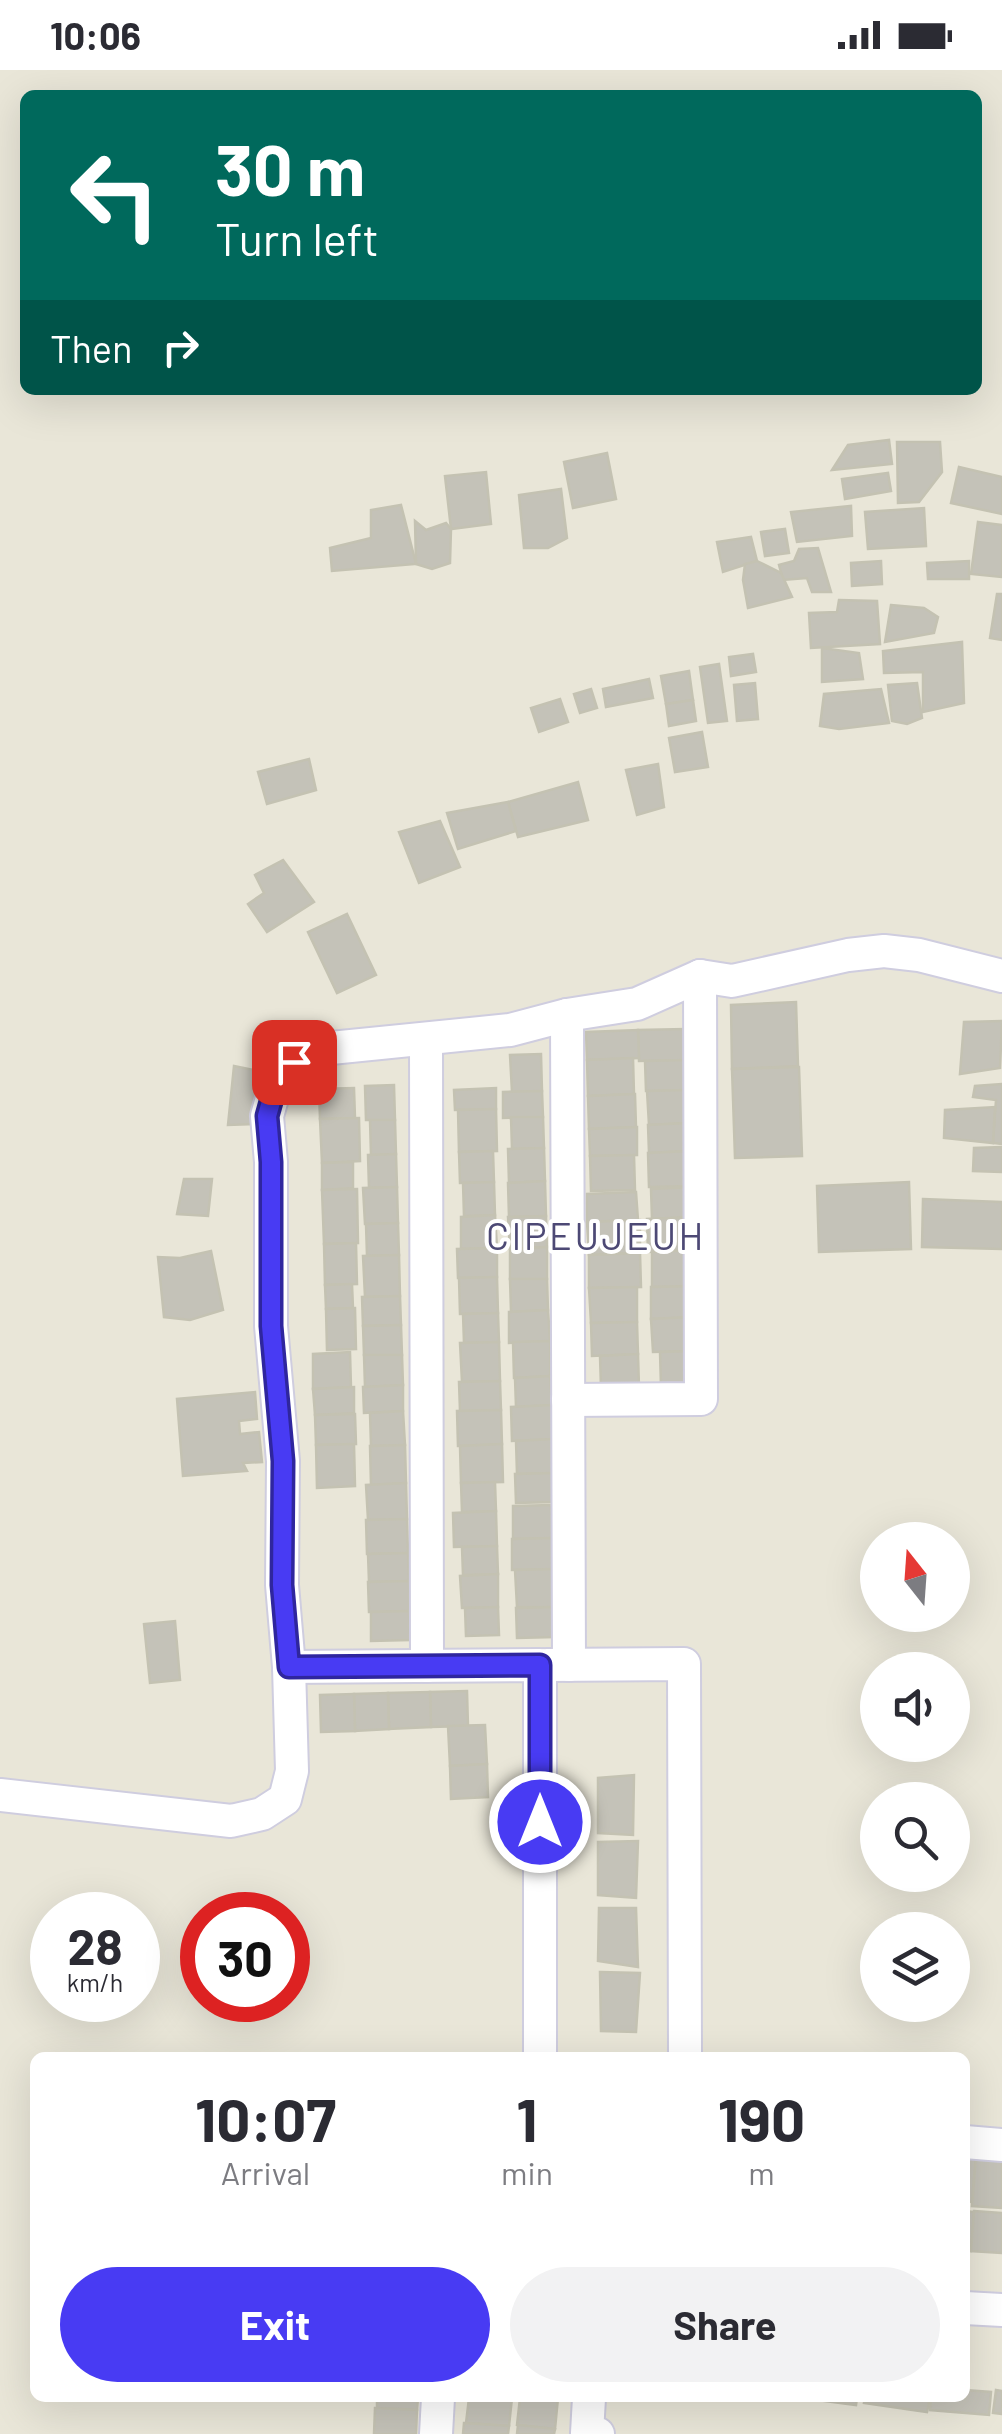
<!DOCTYPE html>
<html lang="en">
<head>
<meta charset="utf-8">
<style>
  :root { --surface:#fff; --page:#f2f2f3; --text:#2b2b33; --muted:#7c7c81; --accent:#483bf3 }
  body { margin:0; font-family:Barlow,sans-serif; background:var(--page); color:var(--text); height:100vh; display:flex; flex-direction:column; font-size:38px; white-space:nowrap }
  * { box-sizing:border-box; margin:0 }
  p { font-size:32px; color:var(--muted) }
  .icon { flex:none; width:55px; height:55px; fill:none; stroke:currentColor; stroke-width:2; stroke-linecap:round; stroke-linejoin:round }
  .map { position:relative; flex:1; overflow:hidden }
  .drawer { position:absolute; left:30px; top:1982px; width:940px; height:350px; display:flex; flex-direction:column; background:var(--surface); border-radius:15px; box-shadow:0 10px 40px #0002 }
  .drawer>* { flex:none }
  .banner { position:absolute; left:20px; top:20px; width:962px; height:305px; border-radius:15px; box-shadow:0 10px 40px #0002; background:#00695c; color:#fff; overflow:hidden }
  .needle { width:65px; rotate:343deg }
  .fabs { position:absolute; left:860px; top:1452px; display:grid; gap:20px }
  .fabs a { display:grid; place-items:center; width:110px; height:110px; border-radius:50%; background:var(--surface); box-shadow:0 10px 40px #0002; font-size:50px }
  .speed { position:absolute; left:30px; top:1822px; display:flex; gap:20px; font-size:50px; font-weight:700; text-align:center }
  .speed>* { display:grid; place-content:center; width:130px; height:130px; border-radius:50%; background:var(--surface); box-shadow:0 10px 40px #0002; line-height:1 }
  .speed small { font-size:25px; font-weight:400 }
  .speed .limit { border:15px solid #d22; background:#fff; color:#111 }
  .pin { position:absolute; display:grid; place-items:center; width:85px; height:85px; color:#fff; margin:-42px; border-radius:20px; box-shadow:0 5px 15px #0006 }
  .me { position:absolute; width:110px; margin:-55px; rotate:0deg; stroke-linejoin:round; filter:drop-shadow(0 0 8px #0008) }
  .turn { display:flex; align-items:center; gap:35px; height:210px; padding:0 30px; font-size:45px }
  .turn .icon { width:130px; height:130px; stroke-width:2.5 }
  .turn b { display:block; font-size:70px; line-height:85px }
  .then { display:flex; align-items:center; height:95px; padding:0 30px; background:#0003; gap:20px; font-size:38px }
  .eta { display:flex; justify-content:space-evenly; align-items:center; height:170px; text-align:center }
  .eta b { font-size:60px; font-weight:700; line-height:70px }
  .primary-button { display:flex; gap:20px; margin-top:auto; padding:20px 30px }
  .primary-button a { flex:1; height:115px; border-radius:60px; background:var(--accent); color:#fff; font-size:40px; font-weight:700; line-height:115px; text-align:center }
  .primary-button a+a { background:var(--page); color:var(--text) }
  .status { display:flex; justify-content:space-between; align-items:center; height:70px; padding:0 50px; background:var(--surface); direction:ltr }
  .status svg { height:28px; fill:currentColor }
  .map>svg:first-child { display:block }
  .building { fill:#c4c2b8; stroke:#c4c2b2; stroke-width:2.5 }
  .lines { fill:none; stroke-linecap:round; stroke-linejoin:round }
  .street-casing { stroke:#cfcddf; stroke-width:36 }
  .street { stroke:#fff; stroke-width:32 }
  .route-casing { stroke:#2f269e; stroke-width:25 }
  .route { stroke:#483bf3; stroke-width:18 }
  .labels { text-anchor:middle; stroke-width:8; stroke-linejoin:round; paint-order:stroke }
  .quarter-label { font-size:38px; letter-spacing:2.5px; fill:#4d4975; stroke:#fff }
</style>
</head>
<body>
<div class="status"><b>10:06</b><svg viewBox="0 0 49 12"><path d="M0 12V9h3v3zM5 12V6h3v6zM10 12V3h3v9zM15 12V0h3v12zM26 1h20v11H26zM47 4h2v5h-2z"/></svg></div>
<div class="map">
<svg width="1002" height="2364" viewBox="0 0 1002 2364">
  <rect width="100%" height="100%" fill="#e9e6d8"/>
  <g class="building">
    <path d="M889,370L892,394L832,400L848,375Z"/>
    <path d="M897,372H940L942,402L919,432L898,433Z"/>
    <path d="M607,383L616,429L573,438L564,392Z"/>
    <path d="M959,397L1002,407V444L951,433Z"/>
    <path d="M486,402L491,454L451,459L445,406Z"/>
    <path d="M888,403L891,421L845,429L842,409Z"/>
    <path d="M561,419L567,468L548,478H524L519,425Z"/>
    <path d="M401,435L416,494L332,501L330,478L371,468V440Z"/>
    <path d="M851,436L852,466L797,472L791,442Z"/>
    <path d="M924,438L926,476L868,479L865,442Z"/>
    <path d="M415,451L426,460L446,453L451,459L450,493L432,499L416,494Z"/>
    <path d="M978,452L1002,455V507L971,504Z"/>
    <path d="M785,459L789,483L765,486L761,462Z"/>
    <path d="M751,467L757,491L723,502L717,472Z"/>
    <path d="M818,478L831,522H812L807,508L783,510L779,495L794,491L799,479Z"/>
    <path d="M757,491L781,503L792,527L748,538L743,510L745,494Z"/>
    <path d="M881,491L882,514L852,516L851,493Z"/>
    <path d="M969,491V509H928L927,493Z"/>
    <path d="M997,524H1002V570L990,568Z"/>
    <path d="M839,530L877,531L880,574L811,578L809,543L837,542Z"/>
    <path d="M891,535L924,538L938,547L934,563L885,572Z"/>
    <path d="M962,572L964,633L923,642V602L884,603L883,581Z"/>
    <path d="M822,578L859,583L863,609L822,612Z"/>
    <path d="M753,584L756,602L731,606L729,587Z"/>
    <path d="M719,594L727,651L708,653L700,597Z"/>
    <path d="M689,601L693,630L666,634L661,606Z"/>
    <path d="M649,609L653,628L606,637L603,619Z"/>
    <path d="M755,613L758,649L737,651L734,615Z"/>
    <path d="M917,613L922,648L907,654L892,651L888,615Z"/>
    <path d="M591,619L597,638L580,643L574,624Z"/>
    <path d="M881,619L889,653L839,659L820,656L824,624Z"/>
    <path d="M560,629L568,652L539,662L531,638Z"/>
    <path d="M693,630L696,651L669,656L666,634Z"/>
    <path d="M702,662L708,697L675,702L669,668Z"/>
    <path d="M309,689L316,720L267,734L258,702Z"/>
    <path d="M658,694L664,737L637,745L626,700Z"/>
    <path d="M578,712L588,750L518,767L508,732Z"/>
    <path d="M508,732L516,761L458,779L447,743Z"/>
    <path d="M440,751L460,797L419,813L399,762Z"/>
    <path d="M283,790L314,832L267,862L248,834L264,823L255,805Z"/>
    <path d="M347,844L376,905L337,923L308,862Z"/>
    <path d="M796,932L798,996L732,999L731,935Z"/>
    <path d="M1002,951L1000,998L960,1004L964,952Z"/>
    <path d="M685,959V990L639,991L638,960Z"/>
    <path d="M638,960L639,988L587,990L586,962Z"/>
    <path d="M541,984L542,1021L512,1022L510,985Z"/>
    <path d="M633,988L634,1024L588,1026L587,990Z"/>
    <path d="M685,990L686,1020L646,1021L645,991Z"/>
    <path d="M234,996L268,1003L258,1054L228,1055Z"/>
    <path d="M799,997L802,1086L735,1088L732,999Z"/>
    <path d="M1002,1014V1074L993,1073L996,1030L973,1027L975,1016Z"/>
    <path d="M394,1015L395,1050H366L365,1016Z"/>
    <path d="M354,1018L355,1048L320,1049L319,1019Z"/>
    <path d="M496,1018V1039L455,1040L454,1020Z"/>
    <path d="M686,1020L687,1053L649,1055L647,1021Z"/>
    <path d="M542,1021L543,1047L503,1048V1022Z"/>
    <path d="M635,1024L636,1057L589,1059L588,1026Z"/>
    <path d="M995,1037L993,1073L944,1068L945,1040Z"/>
    <path d="M496,1039L497,1081L459,1082L458,1040Z"/>
    <path d="M511,1047H543L544,1078L512,1079Z"/>
    <path d="M359,1048L360,1091L322,1093L320,1049Z"/>
    <path d="M370,1050H395L396,1084L371,1085Z"/>
    <path d="M687,1053L688,1081L649,1083L648,1055Z"/>
    <path d="M637,1057V1085L590,1086L589,1059Z"/>
    <path d="M1002,1077V1102L973,1101L974,1078Z"/>
    <path d="M544,1078L545,1111L509,1113L508,1079Z"/>
    <path d="M493,1081L494,1112L460,1113L459,1082Z"/>
    <path d="M688,1081L689,1116L649,1117L648,1083Z"/>
    <path d="M396,1084L397,1117L369,1118L368,1085Z"/>
    <path d="M634,1085L635,1120L591,1121L590,1086Z"/>
    <path d="M353,1092V1118L322,1120V1093Z"/>
    <path d="M184,1109H212L208,1146L177,1144Z"/>
    <path d="M545,1111L546,1146L509,1147L508,1113Z"/>
    <path d="M494,1112L495,1145L464,1146L463,1113Z"/>
    <path d="M909,1112L911,1179L819,1182L817,1116Z"/>
    <path d="M397,1117L398,1153L365,1154L363,1118Z"/>
    <path d="M693,1117L694,1147L652,1149L651,1119Z"/>
    <path d="M357,1119L358,1173L324,1174L322,1120Z"/>
    <path d="M636,1122L638,1150L587,1152V1124Z"/>
    <path d="M923,1129L1002,1132V1179L922,1177Z"/>
    <path d="M495,1145L497,1178L461,1179V1147Z"/>
    <path d="M546,1146L547,1177L510,1179L508,1147Z"/>
    <path d="M694,1147L695,1180L648,1182L647,1149Z"/>
    <path d="M640,1150V1183L589,1185L587,1152Z"/>
    <path d="M398,1153L399,1185L367,1186L366,1154Z"/>
    <path d="M356,1173L357,1214L325,1215L324,1174Z"/>
    <path d="M547,1177V1209H510V1179Z"/>
    <path d="M497,1178V1207L458,1208L457,1179Z"/>
    <path d="M695,1180L697,1216L652,1217V1182Z"/>
    <path d="M211,1181L223,1240L190,1250L164,1247L158,1187L180,1188Z"/>
    <path d="M640,1183L641,1217L589,1218V1185Z"/>
    <path d="M399,1185L400,1226L365,1227L363,1186Z"/>
    <path d="M497,1207L498,1243L460,1244L459,1208Z"/>
    <path d="M510,1209H547L548,1240L511,1242Z"/>
    <path d="M352,1214L353,1238L326,1239L325,1215Z"/>
    <path d="M697,1216V1247L651,1249V1217Z"/>
    <path d="M637,1217V1252L591,1253L589,1218Z"/>
    <path d="M400,1226L401,1255L363,1256L362,1227Z"/>
    <path d="M355,1238L356,1279L327,1280L326,1239Z"/>
    <path d="M548,1240L550,1271L509,1273V1242Z"/>
    <path d="M498,1243L499,1272L464,1273L463,1244Z"/>
    <path d="M691,1247L692,1281L653,1282L651,1249Z"/>
    <path d="M637,1252L638,1284L592,1286L591,1253Z"/>
    <path d="M401,1255L402,1285H364L363,1256Z"/>
    <path d="M550,1271V1306L514,1308L513,1272Z"/>
    <path d="M499,1272L500,1311L462,1312L460,1273Z"/>
    <path d="M692,1281L693,1316L661,1317L660,1282Z"/>
    <path d="M350,1282L351,1317L313,1319V1284Z"/>
    <path d="M638,1284L639,1317L601,1318L600,1286Z"/>
    <path d="M364,1285H402L403,1315L365,1317Z"/>
    <path d="M550,1306L552,1335L516,1337L515,1308Z"/>
    <path d="M500,1311L501,1340L460,1341L459,1312Z"/>
    <path d="M403,1315V1341L364,1343L363,1317Z"/>
    <path d="M354,1317V1343L315,1345L313,1319Z"/>
    <path d="M255,1322L257,1349L239,1351L240,1364L259,1362L262,1392L243,1393L247,1401L183,1406L177,1329Z"/>
    <path d="M552,1335L553,1369L512,1371L511,1337Z"/>
    <path d="M501,1340L502,1374L458,1376L457,1341Z"/>
    <path d="M403,1341L405,1375L371,1376L370,1343Z"/>
    <path d="M355,1344L356,1374L316,1375L315,1345Z"/>
    <path d="M553,1369V1403L517,1404L516,1371Z"/>
    <path d="M354,1374L355,1416L317,1418L316,1375Z"/>
    <path d="M502,1374L503,1412L461,1413L460,1376Z"/>
    <path d="M405,1375L406,1413L371,1415L370,1376Z"/>
    <path d="M553,1403L554,1432L516,1433L515,1404Z"/>
    <path d="M495,1412L496,1441L462,1442L461,1413Z"/>
    <path d="M406,1413L407,1449L368,1450L366,1415Z"/>
    <path d="M551,1435L552,1468L513,1469V1436Z"/>
    <path d="M496,1441L497,1476L454,1477L453,1443Z"/>
    <path d="M407,1449L408,1483L367,1484L366,1450Z"/>
    <path d="M552,1468L553,1499L512,1500V1469Z"/>
    <path d="M497,1476L498,1504L463,1505L462,1477Z"/>
    <path d="M408,1483L409,1511L369,1512L368,1484Z"/>
    <path d="M553,1499L554,1537H517L515,1500Z"/>
    <path d="M498,1504V1537L462,1538L460,1506Z"/>
    <path d="M409,1511V1541L369,1542L368,1512Z"/>
    <path d="M498,1537L499,1565L466,1566L465,1538Z"/>
    <path d="M554,1537L555,1567L517,1568L516,1538Z"/>
    <path d="M409,1541L410,1570L371,1571V1542Z"/>
    <path d="M175,1551L180,1610L150,1613L144,1554Z"/>
    <path d="M467,1621L468,1656L431,1657L430,1622Z"/>
    <path d="M430,1622L431,1657L389,1659L388,1623Z"/>
    <path d="M388,1623L389,1659L355,1661L354,1624Z"/>
    <path d="M354,1624L355,1661L321,1662L320,1625Z"/>
    <path d="M485,1655L487,1694L450,1696L448,1656Z"/>
    <path d="M487,1694L488,1727L451,1729L450,1696Z"/>
    <path d="M634,1705L633,1765L598,1763V1708Z"/>
    <path d="M638,1771L636,1828L598,1825V1772Z"/>
    <path d="M599,1838H636L638,1897L598,1891Z"/>
    <path d="M600,1902L640,1903L636,1962L601,1961Z"/>
    <path d="M965,2084L976,2085L972,2132L965,2131Z"/>
    <path d="M976,2085L1002,2087V2138L972,2136Z"/>
    <path d="M965,2141L974,2142L971,2181L965,2180Z"/>
    <path d="M974,2141L1002,2143V2183L971,2181Z"/>
    <path d="M965,2320L991,2322L989,2345L930,2340L931,2328H965Z"/>
    <path d="M996,2320L1002,2321V2344L993,2343Z"/>
    <path d="M377,2328H418L417,2340L377,2338Z"/>
    <path d="M469,2328H512L509,2356L466,2353Z"/>
    <path d="M520,2328H558L555,2359L517,2355Z"/>
    <path d="M802,2328H857L856,2335Z"/>
    <path d="M865,2328H930L927,2342L864,2333Z"/>
    <path d="M375,2338L417,2340L416,2364H374Z"/>
    <path d="M464,2353L509,2356L508,2364H463Z"/>
    <path d="M518,2355L555,2359L554,2364H517Z"/>
  </g>
  <g class="lines">
    <defs>
      <g id="street">
        <path d="M567,945L569,1595"/>
        <path d="M426,969L427,1596"/>
        <path d="M568,1330L701,1329L700,906"/>
        <path d="M547,1595L684,1594L685,1988"/>
        <path d="M289,1597L540,1595V1988"/>
        <path d="M0,1725L231,1751L262,1744L285,1729L292,1701L289,1597L282,1515L283,1391L271,1256V1092L267,1046L276,1014L294,992L321,979L510,960L567,945L637,934L700,906L732,911L848,885L884,881L919,885L1002,906"/>
        <path d="M965,2072L1002,2075"/>
        <path d="M965,2238L1002,2240"/>
        <path d="M589,2328L587,2363L598,2364"/>
        <path d="M436,2364L438,2328"/>
      </g>
    </defs>
    <use href="#street" class="street-casing"/>
    <use href="#street" class="street"/>
  </g>
  <g class="lines">
    <defs>
      <path id="route" d="M294,992L276,1014L267,1046L271,1092V1256L283,1391L282,1515L289,1597L540,1595V1752"/>
    </defs>
    <use href="#route" class="route-casing"/>
    <use href="#route" class="route"/>
  </g>
  <g class="labels">
    <g class="quarter-label">
      <text x="596" y="1180">CIPEUJEUH</text>
    </g>
  </g>
</svg>
<div class="fabs">
<a><svg class="needle" viewBox="-14 -14 28 28"><path d="M0-13l5 13h-10z" fill="#e53935"/><path d="M0 13l5-13h-10z" fill="#7c7c81"/></svg></a>
<a><svg class="icon" aria-label="sound" viewBox="0 0 24 24"><path d="M4 9h4l5-4v14l-5-4H4zM17 9q2 3 0 6"/></svg></a>
<a><svg class="icon" aria-label="search" viewBox="0 0 24 24"><circle cx="10" cy="10" r="6"/><path d="M15 15l6 6"/></svg></a>
<a><svg class="icon" aria-label="layers" viewBox="0 0 24 24"><path d="M12 4l9 5-9 5-9-5zM3 14l9 5 9-5"/></svg></a>
</div>
<div class="speed"><div>28<small>km/h</small></div><div class="limit">30</div></div>
<div class="pin" style="left:294px;top:992px;background:#d93025"><svg class="icon" aria-label="arrive" viewBox="0 0 24 24"><path d="M6 21V4h12l-3 4 3 4H6"/></svg></div>
<svg class="me" style="left:540px;top:1752px" viewBox="-20 -20 40 40"><circle r="17" fill="#483bf3" stroke="#fff" stroke-width="3"/><path d="M0-11L8 9 0 5-8 9z" fill="#fff"/></svg>
<div class="banner">
<div class="turn"><svg class="icon" aria-label="left" viewBox="0 0 24 24"><path d="M17 20v-9H6M10 6l-5 5 5 5"/></svg><div><b>30 m</b>Turn left</div></div>
<div class="then">Then<svg class="icon" aria-label="right" viewBox="0 0 24 24"><path d="M7 20v-9h11M14 6l5 5-5 5"/></svg></div>
</div>
<section class="drawer">
<div class="eta">
<div><b>10:07</b><p>Arrival</p></div>
<div><b>1</b><p>min</p></div>
<div><b>190</b><p>m</p></div>
</div>
<div class="primary-button"><a>Exit</a><a>Share</a></div>
</section>
</div>
</body>
</html>
